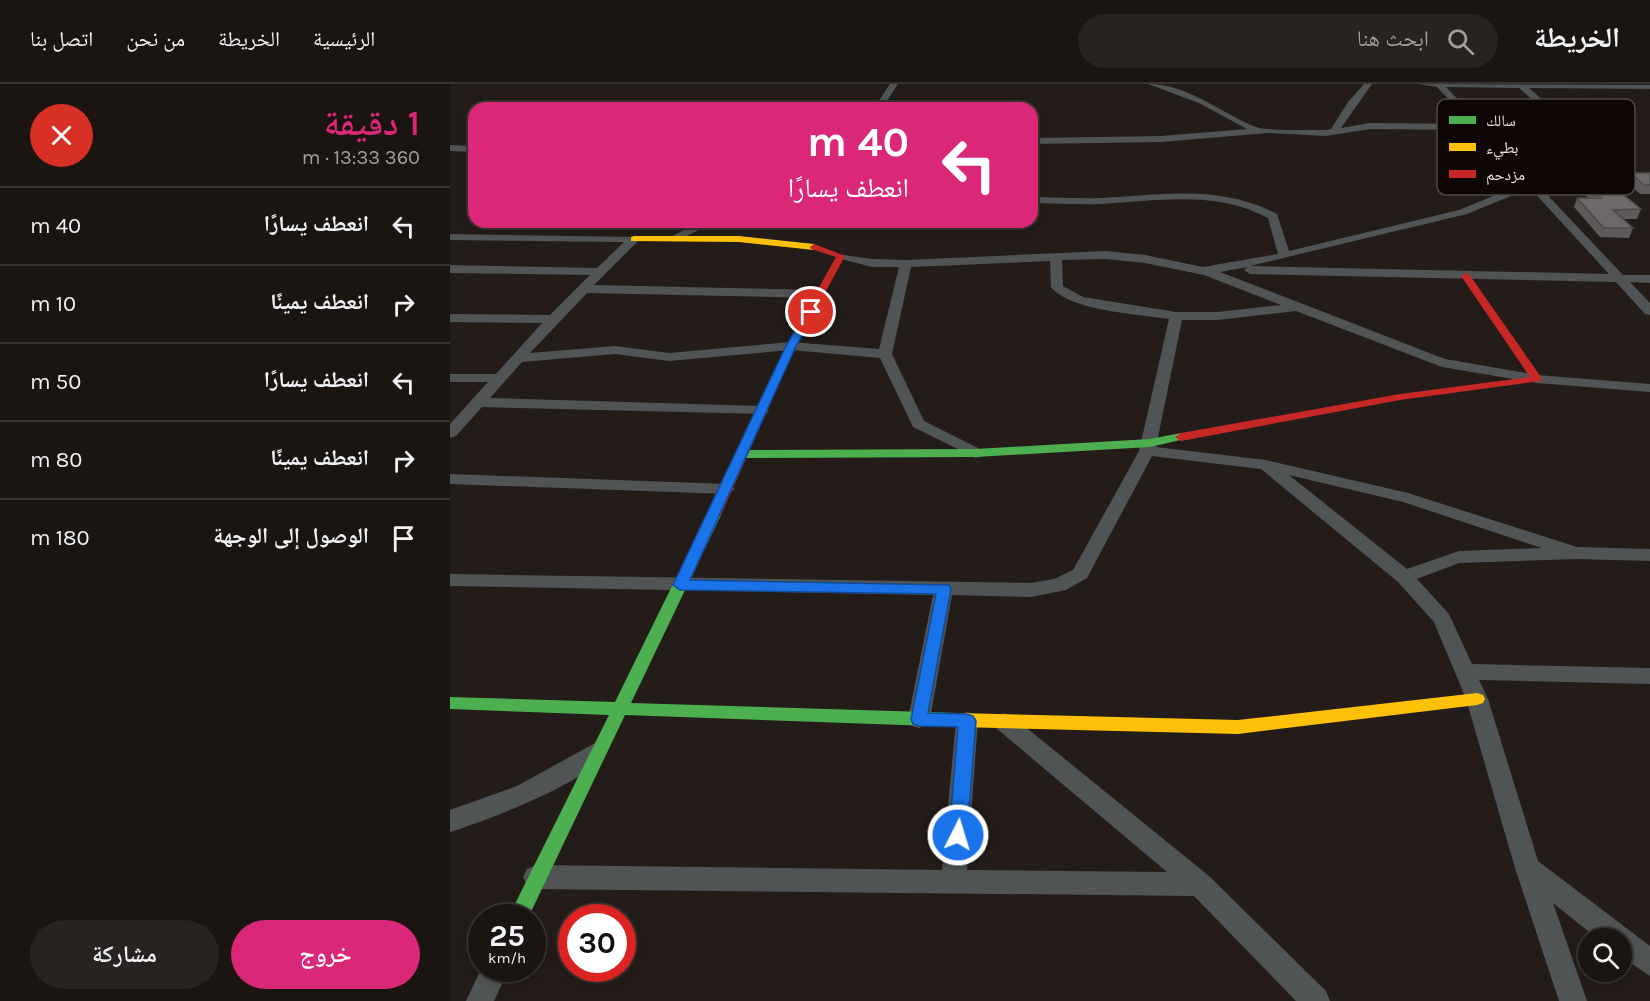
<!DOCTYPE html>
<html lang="ar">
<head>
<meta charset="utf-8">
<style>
  :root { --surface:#1b1512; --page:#282220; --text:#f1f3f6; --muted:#a09f9f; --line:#393432; --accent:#db2777 }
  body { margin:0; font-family:Karla,"Noto Naskh Arabic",sans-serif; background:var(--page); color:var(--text); direction:rtl; height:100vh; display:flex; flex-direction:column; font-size:22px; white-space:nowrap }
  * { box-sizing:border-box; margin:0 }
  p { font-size:20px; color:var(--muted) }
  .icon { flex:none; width:33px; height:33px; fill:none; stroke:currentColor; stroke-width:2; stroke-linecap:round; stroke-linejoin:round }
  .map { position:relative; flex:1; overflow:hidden; direction:ltr }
  .panel { display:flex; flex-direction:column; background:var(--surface); width:450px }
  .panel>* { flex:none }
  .guide { position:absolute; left:18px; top:18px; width:570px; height:126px; border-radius:18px; box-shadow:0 3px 9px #0003,0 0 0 2px var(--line); direction:rtl; background:#db2777; color:#fff; overflow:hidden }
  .tools { position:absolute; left:1128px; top:844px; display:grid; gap:12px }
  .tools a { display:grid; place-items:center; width:54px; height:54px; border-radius:50%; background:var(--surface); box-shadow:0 3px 9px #0003,0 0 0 2px var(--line); font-size:30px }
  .speed { position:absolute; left:18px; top:820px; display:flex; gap:12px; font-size:30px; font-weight:700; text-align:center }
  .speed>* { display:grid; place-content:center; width:78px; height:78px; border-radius:50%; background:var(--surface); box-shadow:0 3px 9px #0003,0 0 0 2px var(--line); line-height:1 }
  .speed small { font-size:15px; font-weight:400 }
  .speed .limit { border:9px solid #d22; background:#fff; color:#111 }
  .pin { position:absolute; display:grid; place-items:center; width:51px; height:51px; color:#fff; margin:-26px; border:3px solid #fff; border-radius:50%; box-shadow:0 2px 6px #0007 }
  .me { position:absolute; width:66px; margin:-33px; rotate:5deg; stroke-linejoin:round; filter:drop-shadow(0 0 4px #0008) }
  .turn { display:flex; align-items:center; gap:21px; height:126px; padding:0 30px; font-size:27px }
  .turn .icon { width:78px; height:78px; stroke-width:2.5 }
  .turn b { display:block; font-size:42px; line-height:51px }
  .round { display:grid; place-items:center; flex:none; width:63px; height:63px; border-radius:32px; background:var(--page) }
  .headline { display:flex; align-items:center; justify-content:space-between; height:102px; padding:0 30px }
  h1 { font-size:36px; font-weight:600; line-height:45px; color:var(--accent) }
  .action { display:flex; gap:12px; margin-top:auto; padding:12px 30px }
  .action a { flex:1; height:69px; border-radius:36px; background:var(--accent); color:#fff; font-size:24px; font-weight:600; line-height:69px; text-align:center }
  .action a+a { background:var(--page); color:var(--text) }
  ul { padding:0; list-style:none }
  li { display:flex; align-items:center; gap:18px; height:78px; padding:0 30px; border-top:2px solid var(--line) }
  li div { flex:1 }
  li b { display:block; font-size:22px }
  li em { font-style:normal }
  header { display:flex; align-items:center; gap:36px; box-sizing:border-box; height:84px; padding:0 30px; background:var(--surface); border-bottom:2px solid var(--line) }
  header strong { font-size:28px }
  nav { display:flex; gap:33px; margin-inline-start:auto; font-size:21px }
  .search { width:420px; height:54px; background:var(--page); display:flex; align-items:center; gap:15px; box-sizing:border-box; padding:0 21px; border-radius:33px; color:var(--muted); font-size:22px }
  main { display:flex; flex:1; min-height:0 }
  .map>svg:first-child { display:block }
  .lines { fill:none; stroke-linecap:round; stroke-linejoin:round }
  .street { fill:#505455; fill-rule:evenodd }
  .fast { fill:#4caf50; fill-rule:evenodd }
  .slow { fill:#ffc107; fill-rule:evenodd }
  .jam { fill:#c62828; fill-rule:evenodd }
  .wall { fill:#5e595b }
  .building { fill:#6d686a; stroke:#4c494a; stroke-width:1.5 }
  .route { fill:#1a73e8; stroke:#114b97; stroke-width:1.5 }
  .key { fill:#0e0704; stroke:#524945; stroke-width:1.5 }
  .key-label { font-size:16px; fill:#efe3de }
</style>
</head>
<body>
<header>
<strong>الخريطة</strong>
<div class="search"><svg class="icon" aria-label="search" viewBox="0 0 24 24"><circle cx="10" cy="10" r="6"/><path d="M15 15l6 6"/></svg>ابحث هنا</div>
<nav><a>الرئيسية</a><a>الخريطة</a><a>من نحن</a><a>اتصل بنا</a></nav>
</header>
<main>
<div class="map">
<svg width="1200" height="917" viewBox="0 0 1200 917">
  <rect width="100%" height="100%" fill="#241c18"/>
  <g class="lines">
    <g class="street">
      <path d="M440,0H448L432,24H424Z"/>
      <path d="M698,0C739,0 770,29 806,43C817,47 861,46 876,46L881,45L898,18L914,0H922L891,44L920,39L1022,40L987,3L969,0L1200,1V5L1079,4L1177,90H1200V96L1102,95L1088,101L1173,191H1200V199L1180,198L1200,219V231L1195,230L1166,198L800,190L794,186L798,183L770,188L995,275L1087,291L1200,300V308L1087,299L992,283L846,227L767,236H732L706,363L816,376L958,409L1127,463L1200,465V477L1126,475L1009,479L967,495L999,530L1022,580L1200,584V600L1029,596L1038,615L1088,777L1200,862V892L1172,873V855H1148L1103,819L1137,917H1109L1065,784L1016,615L984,538L948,498L811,385L702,372L637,494L616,506L581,513L502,511L480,635L477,641L469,644L461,641L458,635L483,511L0,502V490L581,499L604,495L623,486L689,367L719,235C688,230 620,227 601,203L600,177L461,183L442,270L474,337L532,366L534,369L532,372L526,374L463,343L430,274L341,266L219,277L165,270L72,278L40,314L311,322L319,327L316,330L32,323L6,352L0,354V340L38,298H0V290H46L92,239L0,238V230L100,231L140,191L0,189V181L147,184L174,158L0,156V150L188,153V157L144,201L371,206L377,210L371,214L137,209L80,269L165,262L219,269L341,258L429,265L449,183H422L387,174V170L422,175L456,176L655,167L695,171L753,183L828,170L818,134C765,106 709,117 651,120C628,121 605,119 582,119V113C605,113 628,115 651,114C712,111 770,100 827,130L839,167L1009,126L1075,99L1027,46L920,45L876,52L818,49L711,58L582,60V54L711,52L797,45L749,19ZM996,3L1069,4L1105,35L1025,33ZM1030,39L1111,41L1131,59L1048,58ZM1054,64L1138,65L1165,90L1101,89L1083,96ZM1080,104L1159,190L800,182L1017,130ZM655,175L695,179L754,191L831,221L767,228H726L633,213L613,202L612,176ZM839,391L953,418L1092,464L1009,467L957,485Z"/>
      <path d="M0,61L24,62V68L0,67Z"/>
      <path d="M249,138H264L225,158L215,156Z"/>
      <path d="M0,390L277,400L285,405L277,410L0,400Z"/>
      <path d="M517,628L525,631L528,637L517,786L717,788L546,644L543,638L546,632L554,629L562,632L759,792L876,907L880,917H846L744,812L86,805L77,801L73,793L77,785L86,781L492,786L506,637L509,631Z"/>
      <path d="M145,659L153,661L156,668C142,697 33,738 0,748V726L67,702Z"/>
      <path d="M32,883L59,885L44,917H16Z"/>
    </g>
    <g class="fast">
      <path d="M731,349L737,353L735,355L700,363L526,373L292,374L286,370L292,366L526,365L700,355Z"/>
      <path d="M264,427L271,431L181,619L508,629L514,631L516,636L514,641L508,643L175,631L78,834H58L159,631L0,625V613L165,618L257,431Z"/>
    </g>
    <g class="slow">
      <path d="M184,152H289L364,160L368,163L364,166L289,158L181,157V153Z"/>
      <path d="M1027,609L1033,611L1035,615L1033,619L1027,621L788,650L508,643L502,641L500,636L502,631L508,629L788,636Z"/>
    </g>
    <g class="jam">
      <path d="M364,160L395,172L346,262L271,431L264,435L259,434L257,431L336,262L386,173L361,165L360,163Z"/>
      <path d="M1016,189L1019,190L1091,293V297L950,316L731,357L725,353L731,349L950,310L1080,293L1011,192Z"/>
    </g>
  </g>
  <g class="wall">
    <path d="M1126,88L1191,125L1187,135H1173L1183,144L1179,154L1150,153L1124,123L1127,114H1138L1122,97Z"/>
    <path d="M1181,89H1200V110H1190L1177,98Z"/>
  </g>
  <g class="building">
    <path d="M1126,88L1147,89L1191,125L1163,126L1183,144H1154L1127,114H1151Z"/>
    <path d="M1181,89H1200V101H1194Z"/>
  </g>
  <path class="route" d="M361,225L366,228L346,262L240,496L499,501L501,505L478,629L517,630L523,632L526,637L517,751L514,757L508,760L501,757L499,751L508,643L469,642L463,640L461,635L486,510L230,506L223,501L336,262L356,228Z"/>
  <rect x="987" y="15" width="198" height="96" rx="9" class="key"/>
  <rect x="999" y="32" width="27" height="8" fill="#4caf50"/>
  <rect x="999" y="59" width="27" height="8" fill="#ffc107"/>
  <rect x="999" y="86" width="27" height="8" fill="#c62828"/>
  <g class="key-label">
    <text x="1036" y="42">سالك</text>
    <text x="1036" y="69">بطيء</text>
    <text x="1036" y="96">مزدحم</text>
  </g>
</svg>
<div class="tools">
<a><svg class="icon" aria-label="search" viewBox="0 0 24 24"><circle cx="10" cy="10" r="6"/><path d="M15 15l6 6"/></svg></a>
</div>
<div class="speed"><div>25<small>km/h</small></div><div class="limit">30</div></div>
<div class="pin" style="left:361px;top:228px;background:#d93025"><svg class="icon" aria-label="arrive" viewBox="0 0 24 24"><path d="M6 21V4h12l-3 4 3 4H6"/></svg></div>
<svg class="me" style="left:508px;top:751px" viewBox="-20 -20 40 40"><circle r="17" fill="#1a73e8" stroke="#fff" stroke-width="3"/><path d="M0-11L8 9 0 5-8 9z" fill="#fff"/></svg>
<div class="guide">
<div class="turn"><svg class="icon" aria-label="left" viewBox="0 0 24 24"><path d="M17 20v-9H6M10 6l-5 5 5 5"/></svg><div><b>40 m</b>انعطف يسارًا</div></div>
</div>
</div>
<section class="panel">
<div class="headline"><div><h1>1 دقيقة</h1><p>360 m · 13:33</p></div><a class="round" style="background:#d93025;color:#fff"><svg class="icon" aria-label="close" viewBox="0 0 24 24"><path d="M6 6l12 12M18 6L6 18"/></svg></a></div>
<ul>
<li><svg class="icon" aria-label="left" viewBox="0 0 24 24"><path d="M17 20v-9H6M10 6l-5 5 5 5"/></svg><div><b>انعطف يسارًا</b></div><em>40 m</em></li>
<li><svg class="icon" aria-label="right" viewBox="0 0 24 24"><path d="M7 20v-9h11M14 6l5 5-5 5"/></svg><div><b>انعطف يمينًا</b></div><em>10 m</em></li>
<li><svg class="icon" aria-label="left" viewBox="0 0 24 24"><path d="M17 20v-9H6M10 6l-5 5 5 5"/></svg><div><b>انعطف يسارًا</b></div><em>50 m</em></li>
<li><svg class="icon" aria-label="right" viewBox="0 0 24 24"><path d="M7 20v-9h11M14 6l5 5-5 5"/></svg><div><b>انعطف يمينًا</b></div><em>80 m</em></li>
<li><svg class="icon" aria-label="arrive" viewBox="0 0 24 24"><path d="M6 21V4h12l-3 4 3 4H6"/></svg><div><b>الوصول إلى الوجهة</b></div><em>180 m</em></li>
</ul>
<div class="action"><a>خروج</a><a>مشاركة</a></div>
</section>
</main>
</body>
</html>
